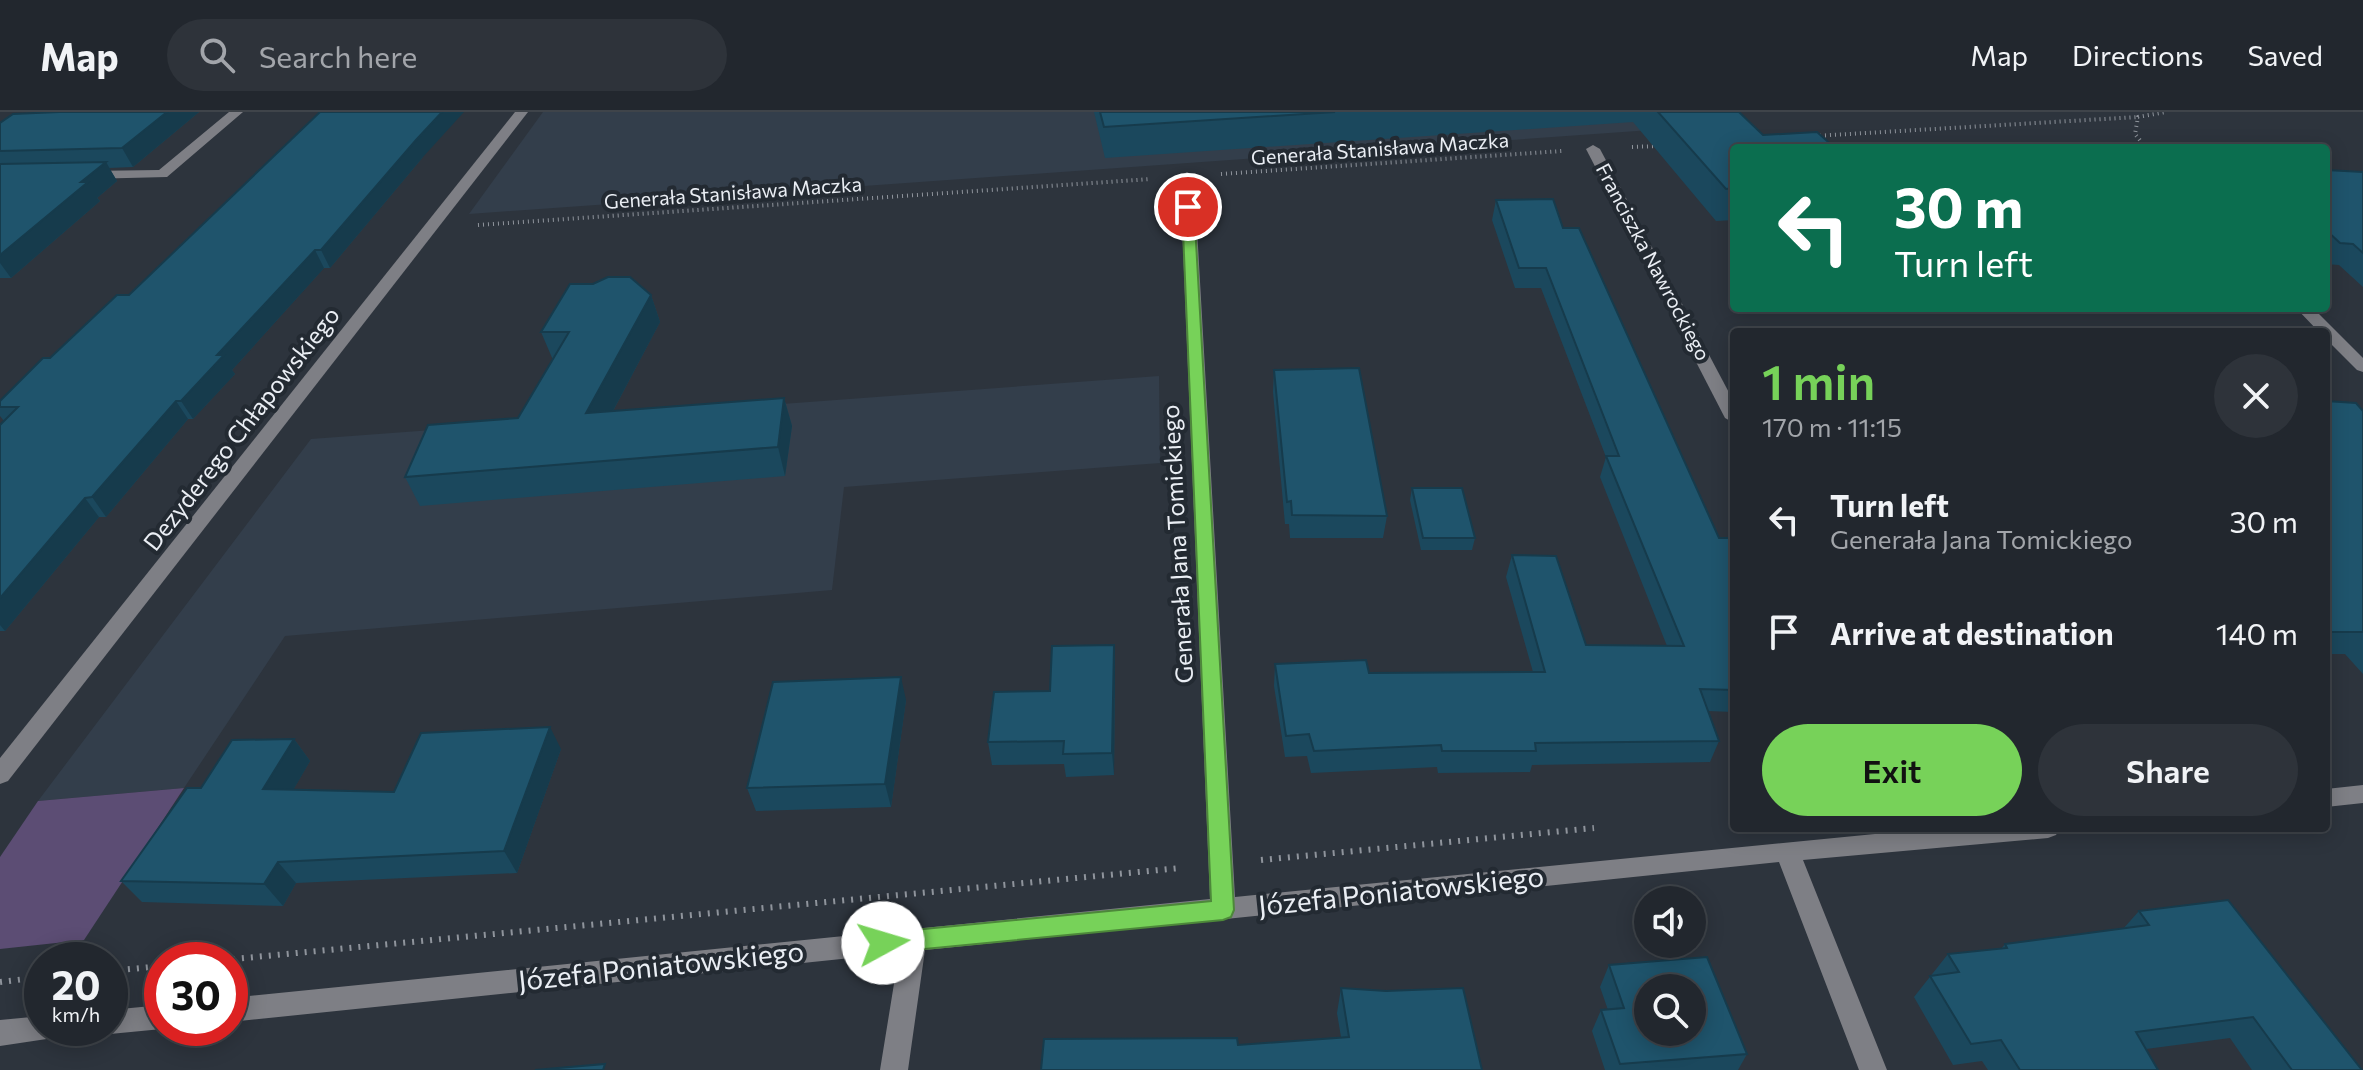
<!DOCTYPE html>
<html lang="en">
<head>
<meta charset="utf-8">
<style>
  :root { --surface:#22272e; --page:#2e333a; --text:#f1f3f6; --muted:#a2a5aa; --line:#3f444a; --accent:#77d259 }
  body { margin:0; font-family:Commissioner,sans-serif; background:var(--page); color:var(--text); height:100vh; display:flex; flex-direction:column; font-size:30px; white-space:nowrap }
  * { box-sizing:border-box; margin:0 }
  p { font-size:26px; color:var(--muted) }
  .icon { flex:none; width:44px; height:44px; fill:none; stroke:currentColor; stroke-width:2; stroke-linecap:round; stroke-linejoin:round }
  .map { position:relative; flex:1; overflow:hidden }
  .drawer { position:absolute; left:1730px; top:216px; width:600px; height:504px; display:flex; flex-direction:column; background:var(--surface); border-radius:8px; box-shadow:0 4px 20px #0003,0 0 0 2px var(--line) }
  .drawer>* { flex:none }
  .banner { position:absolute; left:1730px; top:32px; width:600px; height:168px; border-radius:8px; box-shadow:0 4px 20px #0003,0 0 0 2px var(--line); background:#0b6e4f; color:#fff; overflow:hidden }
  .controls { position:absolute; left:1634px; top:774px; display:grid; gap:16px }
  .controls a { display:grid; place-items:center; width:72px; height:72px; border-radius:50%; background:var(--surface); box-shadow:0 4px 20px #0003,0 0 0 2px var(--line); font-size:40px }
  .speed { position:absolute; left:24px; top:830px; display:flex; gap:16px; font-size:40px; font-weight:700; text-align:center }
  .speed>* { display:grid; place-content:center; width:104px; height:104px; border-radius:50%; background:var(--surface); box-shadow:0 4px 20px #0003,0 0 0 2px var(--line); line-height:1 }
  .speed small { font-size:20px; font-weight:400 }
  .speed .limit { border:12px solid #d22; background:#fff; color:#111 }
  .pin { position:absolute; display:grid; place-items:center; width:68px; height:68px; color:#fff; margin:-34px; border:4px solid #fff; border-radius:50%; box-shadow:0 2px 8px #0007 }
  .me { position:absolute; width:88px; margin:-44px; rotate:84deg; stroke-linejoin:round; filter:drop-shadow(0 0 6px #0008) }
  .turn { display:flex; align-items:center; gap:28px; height:168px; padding:0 32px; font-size:36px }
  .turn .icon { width:104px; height:104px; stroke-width:2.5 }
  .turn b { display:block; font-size:56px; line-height:68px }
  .round { display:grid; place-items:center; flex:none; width:84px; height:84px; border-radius:42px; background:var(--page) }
  .head { display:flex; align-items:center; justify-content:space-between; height:136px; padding:0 32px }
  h1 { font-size:48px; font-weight:600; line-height:60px; color:var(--accent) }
  .button { display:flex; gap:16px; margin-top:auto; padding:16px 32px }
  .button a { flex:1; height:92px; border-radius:48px; background:var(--accent); color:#111; font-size:32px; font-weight:600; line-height:92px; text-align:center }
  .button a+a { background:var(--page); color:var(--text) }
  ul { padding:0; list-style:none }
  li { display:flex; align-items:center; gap:24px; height:112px; padding:0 32px }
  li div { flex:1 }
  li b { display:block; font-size:30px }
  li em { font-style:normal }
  header { display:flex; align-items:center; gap:48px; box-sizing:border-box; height:112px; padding:0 40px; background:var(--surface); border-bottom:2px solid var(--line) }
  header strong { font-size:38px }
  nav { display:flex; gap:44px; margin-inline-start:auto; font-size:28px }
  .search { width:560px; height:72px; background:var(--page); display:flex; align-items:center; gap:20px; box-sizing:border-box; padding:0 28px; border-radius:44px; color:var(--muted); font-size:30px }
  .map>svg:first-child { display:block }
  .built { fill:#333e4b }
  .green { fill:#5c4d74 }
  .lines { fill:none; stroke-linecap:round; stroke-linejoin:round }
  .path-far1 { stroke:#8f949c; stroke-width:4; stroke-dasharray:1 4; stroke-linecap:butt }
  .path { stroke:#8f949c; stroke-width:6; stroke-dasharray:2 7; stroke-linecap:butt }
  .minor { fill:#7e7f85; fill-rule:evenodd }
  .wall { fill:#1b485d }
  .shaded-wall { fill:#163b4c }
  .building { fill:#1f546c; stroke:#163b4c; stroke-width:2; fill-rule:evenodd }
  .route { fill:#77d259; stroke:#4d883a; stroke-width:2 }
  .labels { text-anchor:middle; stroke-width:8; stroke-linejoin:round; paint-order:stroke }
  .far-street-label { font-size:20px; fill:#eaeef4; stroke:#232a32 }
  .street-label { font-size:24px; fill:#eaeef4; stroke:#232a32 }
  .near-street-label { font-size:28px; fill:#eaeef4; stroke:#232a32 }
</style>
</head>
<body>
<header>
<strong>Map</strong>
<div class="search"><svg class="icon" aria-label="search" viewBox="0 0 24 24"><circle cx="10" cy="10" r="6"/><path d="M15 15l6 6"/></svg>Search here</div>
<nav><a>Map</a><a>Directions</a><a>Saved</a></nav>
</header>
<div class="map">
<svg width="2363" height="958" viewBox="0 0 2363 958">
  <rect width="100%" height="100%" fill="#2d343d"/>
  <g class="built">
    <path d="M543,0H1739L1750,11L469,102Z"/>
    <path d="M1159,264L1160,351L844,375L832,478L285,524L184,676L38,689L311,327Z"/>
  </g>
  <path class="green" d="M184,676L84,828L0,837V745L38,689Z"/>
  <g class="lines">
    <g class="path-far1">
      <path d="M1815,24L2138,5"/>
      <path d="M1632,35L1658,34"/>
      <path d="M2146,36L2135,22L2138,5L2166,0"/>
      <path d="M1221,62L1562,39"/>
      <path d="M478,113L1151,67"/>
    </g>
    <g class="path">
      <path d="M1261,748L1594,716"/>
      <path d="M224,848L1180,756"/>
      <path d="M110,859L162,854"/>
      <path d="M0,870L42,865"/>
    </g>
    <g class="minor">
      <path d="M229,0H243L167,65L87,67L80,63L87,59L159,58Z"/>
      <path d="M515,0H528L8,669L0,672V646Z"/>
      <path d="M1593,33L1600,37L1734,290V311L1725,306L1586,37Z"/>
      <path d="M1187,60L1194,64L1235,785L1936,716H2060L2056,723L2048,726L1803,748L1887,958H1859L1779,750L925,838L908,958H880L899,841L230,910V886L1210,787L1180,64Z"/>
      <path d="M2296,196H2313L2363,246V260L2357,258L2326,227V220H2319Z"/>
      <path d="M2363,673V691L2326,695V677Z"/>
      <path d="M162,893V916H166L162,917L110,922L99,916H110V898Z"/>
      <path d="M42,904V916H64L60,925L0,934V908Z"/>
    </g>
  </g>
  <g class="wall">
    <path d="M59,0H199L133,55L109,56L117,69L97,86L100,89L11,166H0V11Z"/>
    <path d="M1094,0H1739L1734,36V108L1716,109L1633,10L1105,46Z"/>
    <path d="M423,45L330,156H324L232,258L235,262L193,307H188L106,405H99L5,519H0V313L4,309L0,304V289L129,183Z"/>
    <path d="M2326,58L2363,60V175L2339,153L2326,152Z"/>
    <path d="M1496,88L1563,116L1719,426H1734V600L1708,599L1719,629L1710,650L1532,653L1530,660L1438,661L1437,655L1311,661L1307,644L1285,645L1274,574L1275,552L1369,561L1533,560L1506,465L1512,443L1586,533L1667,534L1600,365L1606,345L1541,176H1515L1492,108Z"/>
    <path d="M651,183L660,210L613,299L784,286L792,314L785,364L420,394L405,365L518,306L553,248L541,220Z"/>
    <path d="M1274,258L1387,404L1383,426H1290L1289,412H1285L1273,280Z"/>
    <path d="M2326,289L2363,299V562L2345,542H2326Z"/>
    <path d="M1412,376L1475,426L1472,438H1421L1410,388Z"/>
    <path d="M1114,533L1115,556L1114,663L1066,665L1064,652L992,653L988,630L1050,579Z"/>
    <path d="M906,588L891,695L756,699L747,676Z"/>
    <path d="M294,627L310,649L293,678L394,680L561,637L517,761L296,771L283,794L142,790L121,769L201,676Z"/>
    <path d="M2139,799L2362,958H2252L2230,926L2146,937L2158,958H1988L1982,949L1953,953L1914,885L1948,842L2001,837L2005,832L2123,817Z"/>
    <path d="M1609,853L1747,942L1738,958H1605L1592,919L1601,898H1608L1600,875Z"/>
    <path d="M1341,876L1482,958L1238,933L1341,925L1337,901Z"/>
  </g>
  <g class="shaded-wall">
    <path d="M167,0H199L133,55L122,36Z"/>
    <path d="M442,0H464L423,45L330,156L321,138L416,28Z"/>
    <path d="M106,50L117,69L97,86L100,89L11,166L0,151V143L81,70Z"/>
    <path d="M315,138L324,156L232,258L235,262L193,307L181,289L217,243Z"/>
    <path d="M651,183L660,210L597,329L586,301Z"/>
    <path d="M784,286L792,314L785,364L778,335Z"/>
    <path d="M176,289L188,307L106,405L92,385Z"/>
    <path d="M85,386L99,405L5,519L0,513V486Z"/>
    <path d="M1114,533L1115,556L1114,663L1112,641Z"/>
    <path d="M901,565L906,588L891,695L885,672Z"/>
    <path d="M550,615L561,637L517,761L504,739Z"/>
    <path d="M294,627L310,649L281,699L263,677Z"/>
    <path d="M278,750L296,771L283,794L264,772Z"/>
  </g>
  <g class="building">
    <path d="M59,0H167L122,36L0,39V11L13,2Z"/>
    <path d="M320,0H442L416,28L321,138H315L217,243H224L181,289H176L92,385L85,386L0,486V313L18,295H0V289L43,246H50L117,183H129Z"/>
    <path d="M1100,0H1335L1104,15Z"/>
    <path d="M1658,0H1739L1763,23L1817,20L1835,36H1734V76L1726,77Z"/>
    <path d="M106,50L81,70H88L0,143V52Z"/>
    <path d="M2326,58L2363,60V141L2353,132L2340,131L2326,118Z"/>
    <path d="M1553,87L1563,116H1579L1719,426H1734V578L1700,577L1719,629L1535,631L1536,639H1442L1441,633L1314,639L1309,622L1286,624L1275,552L1366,548L1369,561L1545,560L1512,443L1556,444L1586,533L1684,534L1606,344H1619L1546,156H1519L1496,88Z"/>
    <path d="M608,165H630L651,183L586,301L784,286L778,335L405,365L428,313L518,306L569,220H541L570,172H593Z"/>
    <path d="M1359,256L1387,404L1292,403L1291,389L1287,390L1274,258Z"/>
    <path d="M2326,289L2356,291L2363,299V520H2326Z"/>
    <path d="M1412,376H1462L1475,426H1423Z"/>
    <path d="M1114,533L1112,641L1063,642L1064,629L988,630L994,580L1050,579L1052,534Z"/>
    <path d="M901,565L885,672L747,676L773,570Z"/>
    <path d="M550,615L504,739L278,750L264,772L121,769L187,676H201L232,628L294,627L263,677L394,680L421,621Z"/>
    <path d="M2228,788L2362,958H2292L2253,905L2136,920L2158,958H2020L2001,928L1971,932L1930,864L1959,860L1948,842L2007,836L2005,832L2149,813L2139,799Z"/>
    <path d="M1707,845L1747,942L1620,952L1601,898L1624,896L1609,853ZM1648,876H1692V920H1648Z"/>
    <path d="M1341,876L1386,879L1463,876L1482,958H1041L1044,927L1237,926L1238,933L1349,925Z"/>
    <path d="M605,952L603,958H535Z"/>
  </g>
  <path class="route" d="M1188,92L1194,95L1234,798L1231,805L1223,808L883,841L875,838L872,831L875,824L883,821L1211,789L1182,95Z"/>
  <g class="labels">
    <g class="far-street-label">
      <text transform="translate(1380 37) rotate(-4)" y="7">Generała Stanisława Maczka</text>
      <text transform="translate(733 81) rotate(-4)" y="7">Generała Stanisława Maczka</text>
      <text transform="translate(1653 150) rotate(62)" y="7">Franciszka Nawrockiego</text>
    </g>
    <g class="street-label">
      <text transform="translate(242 317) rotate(-52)" y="8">Dezyderego Chłapowskiego</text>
      <text transform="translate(1178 432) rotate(-93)" y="8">Generała Jana Tomickiego</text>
    </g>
    <g class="near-street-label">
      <text transform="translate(1401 779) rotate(-6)" y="10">Józefa Poniatowskiego</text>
      <text transform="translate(661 854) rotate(-6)" y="10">Józefa Poniatowskiego</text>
    </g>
  </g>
</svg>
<div class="controls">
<a><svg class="icon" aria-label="sound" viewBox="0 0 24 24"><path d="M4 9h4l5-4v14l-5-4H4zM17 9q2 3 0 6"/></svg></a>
<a><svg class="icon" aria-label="search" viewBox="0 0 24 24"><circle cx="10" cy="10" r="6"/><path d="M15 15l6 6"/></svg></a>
</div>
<div class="speed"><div>20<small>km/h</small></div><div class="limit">30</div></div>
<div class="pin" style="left:1188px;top:95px;background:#d93025"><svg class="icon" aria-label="arrive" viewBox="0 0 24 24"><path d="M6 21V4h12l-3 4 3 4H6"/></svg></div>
<svg class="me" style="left:883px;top:831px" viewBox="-20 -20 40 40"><circle r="19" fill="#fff"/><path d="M0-13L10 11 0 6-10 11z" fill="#77d259"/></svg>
<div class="banner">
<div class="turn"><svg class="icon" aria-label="left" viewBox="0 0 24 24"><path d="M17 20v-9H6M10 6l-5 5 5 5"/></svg><div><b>30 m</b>Turn left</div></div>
</div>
<section class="drawer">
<div class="head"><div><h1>1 min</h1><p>170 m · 11:15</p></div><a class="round"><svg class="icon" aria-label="close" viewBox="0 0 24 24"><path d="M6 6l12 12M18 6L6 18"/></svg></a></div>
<ul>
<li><svg class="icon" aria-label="left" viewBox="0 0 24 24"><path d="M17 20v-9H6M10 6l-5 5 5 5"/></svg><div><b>Turn left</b><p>Generała Jana Tomickiego</p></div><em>30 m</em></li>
<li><svg class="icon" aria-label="arrive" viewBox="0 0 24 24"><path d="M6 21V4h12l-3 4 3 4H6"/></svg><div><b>Arrive at destination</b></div><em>140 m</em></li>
</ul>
<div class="button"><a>Exit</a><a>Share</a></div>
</section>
</div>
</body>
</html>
